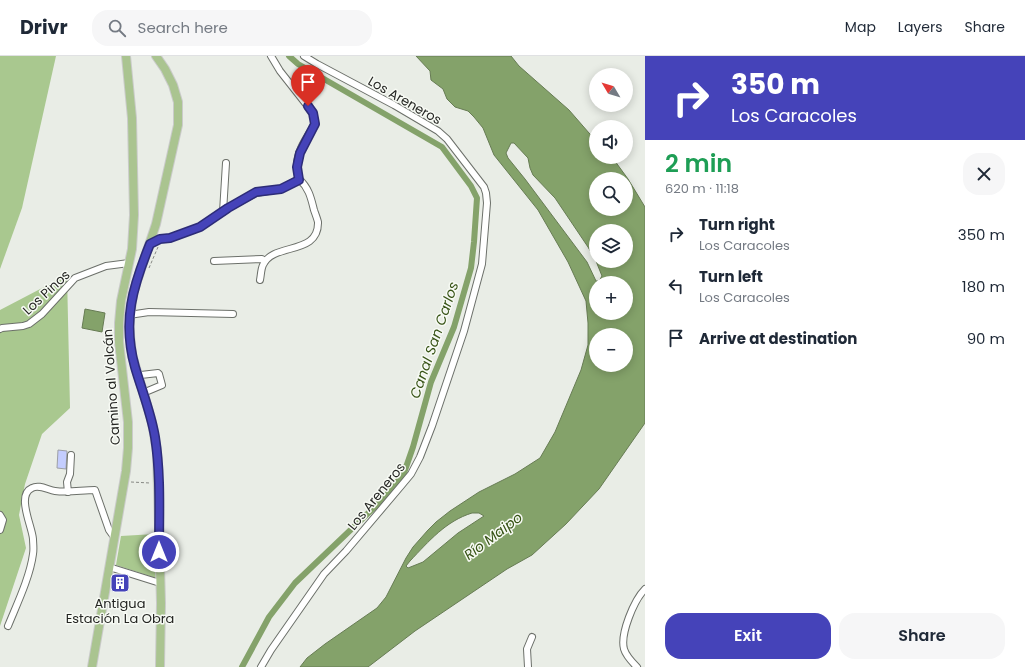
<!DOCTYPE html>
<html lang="en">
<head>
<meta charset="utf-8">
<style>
  :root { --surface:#fff; --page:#f6f6f7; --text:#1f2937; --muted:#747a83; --line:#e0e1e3; --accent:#4543b9 }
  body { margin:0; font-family:Poppins,sans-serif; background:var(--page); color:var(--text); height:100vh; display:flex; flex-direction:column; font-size:15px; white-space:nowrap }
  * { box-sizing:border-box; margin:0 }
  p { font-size:13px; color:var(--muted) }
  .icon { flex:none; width:22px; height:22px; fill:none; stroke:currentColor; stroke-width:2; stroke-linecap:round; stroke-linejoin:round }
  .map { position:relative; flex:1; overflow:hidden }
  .drawer { display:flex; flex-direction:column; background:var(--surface); width:380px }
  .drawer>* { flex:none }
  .hud { background:#4543b9; color:#fff; overflow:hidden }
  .needle { width:26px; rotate:308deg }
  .controls { position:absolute; left:589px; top:12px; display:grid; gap:8px }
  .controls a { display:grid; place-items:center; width:44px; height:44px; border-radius:50%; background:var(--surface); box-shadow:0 2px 10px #0003; font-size:20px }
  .pin { position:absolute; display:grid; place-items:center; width:34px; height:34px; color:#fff; margin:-41px -17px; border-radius:50% 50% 50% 0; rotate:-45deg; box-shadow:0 0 4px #0007 }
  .pin .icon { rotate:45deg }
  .me { position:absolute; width:44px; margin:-22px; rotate:0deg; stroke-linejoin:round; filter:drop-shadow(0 0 3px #0008) }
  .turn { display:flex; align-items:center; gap:14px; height:84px; padding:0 20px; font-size:18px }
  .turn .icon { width:52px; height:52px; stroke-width:2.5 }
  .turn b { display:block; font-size:28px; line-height:34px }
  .round { display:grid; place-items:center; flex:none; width:42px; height:42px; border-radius:16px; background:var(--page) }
  .summary { display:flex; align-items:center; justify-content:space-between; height:68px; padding:0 20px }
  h1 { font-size:24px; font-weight:600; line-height:30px; color:#1e9e55 }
  .action { display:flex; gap:8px; margin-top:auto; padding:8px 20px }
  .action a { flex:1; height:46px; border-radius:16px; background:var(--accent); color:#fff; font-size:16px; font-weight:600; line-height:46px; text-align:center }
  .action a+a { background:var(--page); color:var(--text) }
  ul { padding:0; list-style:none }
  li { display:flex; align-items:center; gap:12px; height:52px; padding:0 20px }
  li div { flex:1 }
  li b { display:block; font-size:15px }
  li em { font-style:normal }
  header { display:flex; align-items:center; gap:24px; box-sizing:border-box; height:56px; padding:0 20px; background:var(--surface); border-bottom:1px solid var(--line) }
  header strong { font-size:19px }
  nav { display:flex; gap:22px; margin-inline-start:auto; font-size:14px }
  .search { width:280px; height:36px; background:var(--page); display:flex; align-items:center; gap:10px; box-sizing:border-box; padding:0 14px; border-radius:16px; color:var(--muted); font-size:15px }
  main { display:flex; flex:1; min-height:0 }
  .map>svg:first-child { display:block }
  .green { fill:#a9c88f }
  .water { fill:#84a26a; stroke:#677c54; fill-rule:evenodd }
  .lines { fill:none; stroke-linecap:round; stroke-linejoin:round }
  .canal { stroke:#84a26a; stroke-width:6 }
  .building { fill:#c4cdfe; stroke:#9d9fa5 }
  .minor-casing { stroke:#6c706a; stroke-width:8 }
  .major-casing { stroke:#cacbca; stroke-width:10 }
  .path { stroke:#878984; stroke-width:1; stroke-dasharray:3 2; stroke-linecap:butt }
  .minor { stroke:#fff; stroke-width:6 }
  .major { stroke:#aac490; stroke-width:8 }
  .route-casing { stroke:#2d2c78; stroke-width:10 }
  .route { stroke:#4543b9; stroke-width:7 }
  .labels { text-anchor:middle; stroke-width:3; stroke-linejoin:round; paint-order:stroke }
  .street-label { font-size:13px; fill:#242522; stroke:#f7faf4 }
  .poi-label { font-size:13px; fill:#242522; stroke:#f7faf4 }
  .water-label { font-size:14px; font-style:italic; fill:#375316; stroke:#f7faf4 }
</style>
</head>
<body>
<header>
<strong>Drivr</strong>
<div class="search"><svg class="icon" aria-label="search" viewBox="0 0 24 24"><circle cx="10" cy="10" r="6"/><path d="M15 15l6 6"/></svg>Search here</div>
<nav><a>Map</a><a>Layers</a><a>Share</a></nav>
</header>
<main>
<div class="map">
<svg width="645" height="611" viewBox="0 0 645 611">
  <rect width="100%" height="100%" fill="#e9ede6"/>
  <g class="green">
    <path d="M0,0H56L22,152L0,213Z"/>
    <path d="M67,219L70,352L42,378L25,428L19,459L26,492L0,570V254Z"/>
    <path d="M155,478L156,522L116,509L121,480Z"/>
  </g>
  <g class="water">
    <path d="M416,0H511L519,10L569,54L596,85V101H612L628,123L645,151V367L599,433L566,468L532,499L507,513L415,575L368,611H300L307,602L325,588L377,552L386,541L406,502L413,491L428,474L436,466L450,455L479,436L515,418L540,402L555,376L581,314L588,289V267L586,245L568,206L538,154L494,99L483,72L474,61L468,55L455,51L447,43L443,33L431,24L430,15ZM511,87H514L528,102L530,112L533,119L555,142L588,191L596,205V175H626V205H596L602,220L599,225H596L587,206L525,123L508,102L506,97ZM596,123H626V153H596ZM596,227H626V257H596ZM596,279H626V309H596ZM472,457H479L484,460L458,477L423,506L408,512L406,510L410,505C429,485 446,465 472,457Z"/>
    <path d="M85,253L105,257L102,276L82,272Z"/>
  </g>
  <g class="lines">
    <path class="canal" d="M242,611L269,561L295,527L384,442L404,417L413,391L431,326L454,271L471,212L474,186L477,142L471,130L442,91L298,8L289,0"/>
  </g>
  <g class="building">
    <path d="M58,394L67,395L66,413L57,412Z"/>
    <path d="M115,520L127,522L125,535L113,533Z"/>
  </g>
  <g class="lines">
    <defs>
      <g id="minor">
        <path d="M223,156L226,107"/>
        <path d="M150,188L160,183L170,182L200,171L228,152L256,137L281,133L299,123C299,119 297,115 297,111C296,95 308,80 315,68L313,57L280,15L271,0"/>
        <path d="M214,205L262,203L265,205"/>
        <path d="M260,224C261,219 261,213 263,209C273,186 319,200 318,166C317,162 315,157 314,154C311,142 309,132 299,123"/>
        <path d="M129,259L149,256L233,258"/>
        <path d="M0,273L2,272L23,270L29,268L42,258L75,222L106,210L129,207"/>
        <path d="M137,318L141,319L158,317L159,318L162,329L143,337"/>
        <path d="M68,436L67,426L70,418L71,399"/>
        <path d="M0,459L3,464L0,474"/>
        <path d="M109,511L160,527"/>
        <path d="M8,570C17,548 30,521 33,498C34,493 33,487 33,483C32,470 16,439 32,432C39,428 48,434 55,435C69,437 82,434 95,434L109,474L114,481"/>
        <path d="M261,611L271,594L324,518L346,495L401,430L411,418L420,401L432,370L464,275L482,208L487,147L486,137L484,131L447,83L438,75L394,49L317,8L304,0"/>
        <path d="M528,611L527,593L532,581"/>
        <path d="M637,611C632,606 626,600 624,593C620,578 634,544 645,533"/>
      </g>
      <g id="major">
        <path d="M156,0L165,13L173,29L178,46V69L156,168L133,237L129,270L132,299L152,366L157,396L161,547L160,611"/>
        <path d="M92,611L126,415L128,392V366L119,286V267L121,245L132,193L134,159L132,62L126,0"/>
      </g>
    </defs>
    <use href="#minor" class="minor-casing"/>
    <use href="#major" class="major-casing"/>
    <g class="path">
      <path d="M149,212L158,191"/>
      <path d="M131,426L150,427"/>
    </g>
    <use href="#minor" class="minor"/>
    <use href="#major" class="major"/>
  </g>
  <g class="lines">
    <defs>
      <path id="route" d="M159,496C159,458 161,419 155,381C151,357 142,335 135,311C122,265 133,230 150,188L160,183L170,182L200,171L228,152L256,136L281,133L299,124L297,111L300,97L315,68L313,57L308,50"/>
    </defs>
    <use href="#route" class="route-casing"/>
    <use href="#route" class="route"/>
  </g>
  <defs>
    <symbol id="building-square" viewBox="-11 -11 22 22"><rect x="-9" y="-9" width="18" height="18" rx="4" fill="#4543b9" stroke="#f7faf4"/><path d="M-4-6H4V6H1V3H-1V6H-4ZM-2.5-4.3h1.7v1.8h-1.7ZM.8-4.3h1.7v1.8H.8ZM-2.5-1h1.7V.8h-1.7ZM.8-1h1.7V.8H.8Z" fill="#fff"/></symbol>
  </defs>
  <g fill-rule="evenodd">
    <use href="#building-square" x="109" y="516" width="22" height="22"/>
  </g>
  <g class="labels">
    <g class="street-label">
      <text transform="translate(405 44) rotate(30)" y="5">Los Areneros</text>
      <text transform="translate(46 236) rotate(-43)" y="5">Los Pinos</text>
      <text transform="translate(111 331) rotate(-94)" y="5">Camino al Volcán</text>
      <text transform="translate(376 440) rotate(-51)" y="5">Los Areneros</text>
    </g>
    <g class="poi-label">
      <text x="120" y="552">Antigua<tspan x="120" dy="15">Estación La Obra</tspan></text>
    </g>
    <g class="water-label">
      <text transform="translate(434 284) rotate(-71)" y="5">Canal San Carlos</text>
      <text transform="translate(493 480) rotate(-37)" y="5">Río Maipo</text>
    </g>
  </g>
</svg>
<div class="controls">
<a><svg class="needle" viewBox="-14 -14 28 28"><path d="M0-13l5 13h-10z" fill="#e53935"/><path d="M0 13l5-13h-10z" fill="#747a83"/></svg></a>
<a><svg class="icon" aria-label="sound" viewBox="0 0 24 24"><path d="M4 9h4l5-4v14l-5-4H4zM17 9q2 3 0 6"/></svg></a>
<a><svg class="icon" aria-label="search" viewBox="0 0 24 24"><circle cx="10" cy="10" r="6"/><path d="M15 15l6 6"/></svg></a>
<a><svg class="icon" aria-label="layers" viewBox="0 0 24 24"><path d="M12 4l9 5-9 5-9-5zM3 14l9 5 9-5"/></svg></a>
<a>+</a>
<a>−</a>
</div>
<div class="pin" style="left:308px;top:50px;background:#d93025"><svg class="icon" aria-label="arrive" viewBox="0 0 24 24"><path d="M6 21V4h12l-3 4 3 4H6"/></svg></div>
<svg class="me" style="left:159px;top:496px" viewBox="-20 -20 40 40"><circle r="17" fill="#4543b9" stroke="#fff" stroke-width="3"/><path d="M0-11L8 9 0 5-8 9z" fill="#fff"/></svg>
</div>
<section class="drawer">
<div class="hud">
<div class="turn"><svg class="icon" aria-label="right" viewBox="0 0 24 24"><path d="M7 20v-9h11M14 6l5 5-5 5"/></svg><div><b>350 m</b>Los Caracoles</div></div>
</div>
<div class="summary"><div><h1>2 min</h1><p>620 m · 11:18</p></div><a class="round"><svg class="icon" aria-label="close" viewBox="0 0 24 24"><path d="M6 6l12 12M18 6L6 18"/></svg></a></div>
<ul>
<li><svg class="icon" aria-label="right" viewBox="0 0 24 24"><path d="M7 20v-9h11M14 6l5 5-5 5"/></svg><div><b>Turn right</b><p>Los Caracoles</p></div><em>350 m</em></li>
<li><svg class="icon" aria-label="left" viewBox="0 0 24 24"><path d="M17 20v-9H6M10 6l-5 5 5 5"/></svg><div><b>Turn left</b><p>Los Caracoles</p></div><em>180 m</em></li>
<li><svg class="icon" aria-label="arrive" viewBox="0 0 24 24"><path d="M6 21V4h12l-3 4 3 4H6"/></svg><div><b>Arrive at destination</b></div><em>90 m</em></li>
</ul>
<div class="action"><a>Exit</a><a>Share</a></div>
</section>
</main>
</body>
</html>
